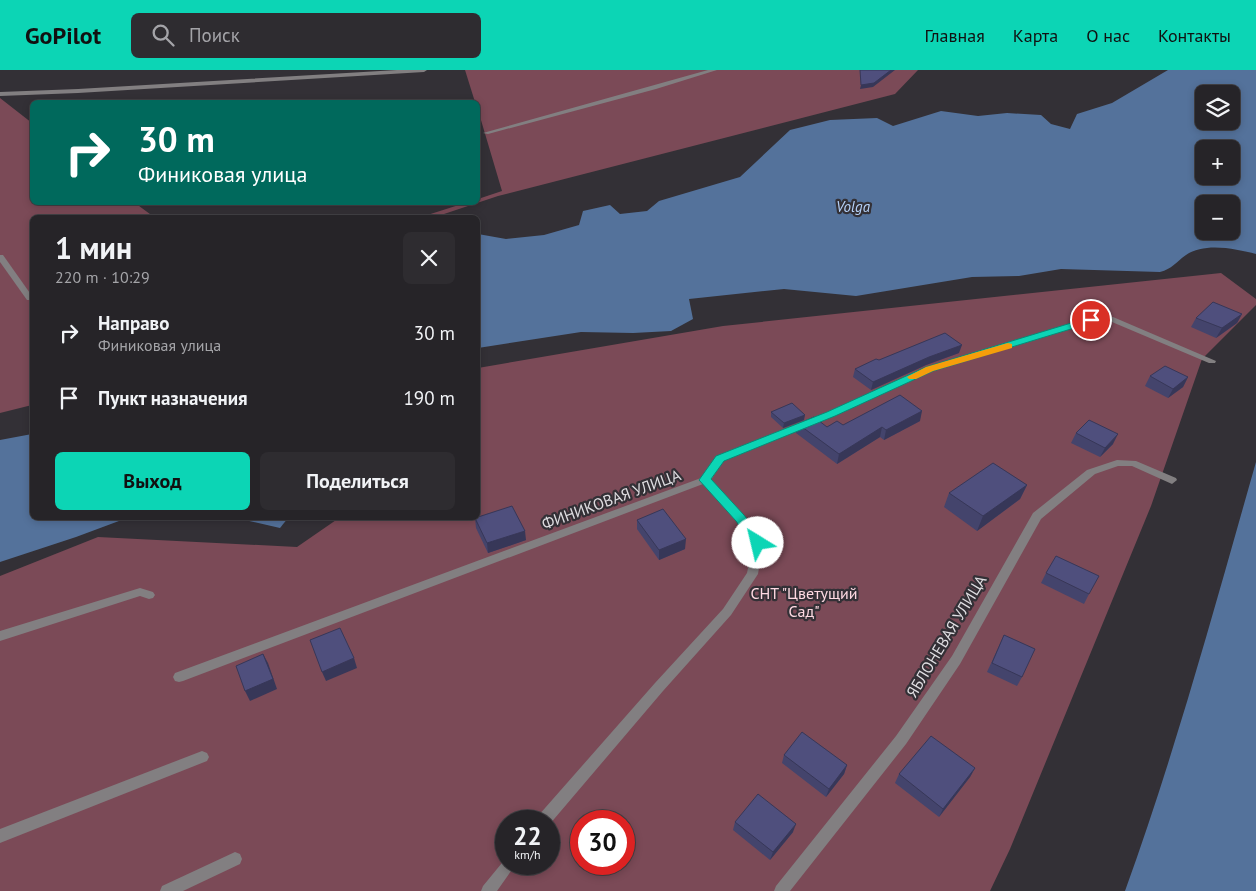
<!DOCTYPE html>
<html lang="ru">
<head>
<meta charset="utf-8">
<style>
  :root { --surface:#262428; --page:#2e2c30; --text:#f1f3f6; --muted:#a4a4a8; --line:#424145; --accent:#0cd5b5 }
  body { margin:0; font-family:"PT Sans",sans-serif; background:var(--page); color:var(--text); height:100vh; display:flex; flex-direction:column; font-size:19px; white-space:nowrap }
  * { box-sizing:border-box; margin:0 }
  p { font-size:16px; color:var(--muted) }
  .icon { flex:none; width:28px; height:28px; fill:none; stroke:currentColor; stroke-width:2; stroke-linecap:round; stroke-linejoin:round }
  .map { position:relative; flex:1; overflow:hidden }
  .side { position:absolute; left:30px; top:145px; width:450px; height:305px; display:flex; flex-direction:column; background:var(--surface); border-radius:8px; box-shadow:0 2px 8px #0003,0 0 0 1px var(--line) }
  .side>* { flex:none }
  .guide { position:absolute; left:30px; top:30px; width:450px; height:105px; border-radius:8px; box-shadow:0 2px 8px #0003,0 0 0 1px var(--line); background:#00695c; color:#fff; overflow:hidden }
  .controls { position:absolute; left:1195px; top:15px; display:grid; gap:10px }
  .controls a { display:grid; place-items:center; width:45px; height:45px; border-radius:8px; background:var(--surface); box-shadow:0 2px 8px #0003,0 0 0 1px var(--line); font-size:25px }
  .speed { position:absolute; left:495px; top:740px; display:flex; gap:10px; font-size:25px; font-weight:700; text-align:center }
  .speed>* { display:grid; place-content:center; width:65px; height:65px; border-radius:50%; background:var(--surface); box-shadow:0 2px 8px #0003,0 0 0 1px var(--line); line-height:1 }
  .speed small { font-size:12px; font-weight:400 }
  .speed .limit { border:8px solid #d22; background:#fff; color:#111 }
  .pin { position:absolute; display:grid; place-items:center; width:42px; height:42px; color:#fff; margin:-21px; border:2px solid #fff; border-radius:50%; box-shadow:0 1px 5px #0007 }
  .me { position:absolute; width:55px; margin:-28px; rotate:324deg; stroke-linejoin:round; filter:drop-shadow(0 0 4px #0008) }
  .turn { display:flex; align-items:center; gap:18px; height:105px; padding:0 25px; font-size:22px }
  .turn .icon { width:65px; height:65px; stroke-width:2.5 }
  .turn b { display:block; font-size:35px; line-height:42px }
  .round { display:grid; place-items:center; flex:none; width:52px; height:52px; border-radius:8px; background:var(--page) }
  .head { display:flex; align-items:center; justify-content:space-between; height:85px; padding:0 25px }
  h1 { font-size:30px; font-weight:700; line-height:38px }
  .primary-button { display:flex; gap:10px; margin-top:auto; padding:10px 25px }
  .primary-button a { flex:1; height:58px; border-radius:8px; background:var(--accent); color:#111; font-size:20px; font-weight:700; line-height:58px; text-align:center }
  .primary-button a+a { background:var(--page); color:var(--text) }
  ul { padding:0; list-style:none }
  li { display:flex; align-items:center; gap:15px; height:65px; padding:0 25px }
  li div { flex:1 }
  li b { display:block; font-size:19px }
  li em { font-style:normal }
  header { display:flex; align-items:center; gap:30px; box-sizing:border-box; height:70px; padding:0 25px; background:var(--accent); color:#111 }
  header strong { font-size:24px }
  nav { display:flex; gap:28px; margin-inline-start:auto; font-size:18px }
  .search { width:350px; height:45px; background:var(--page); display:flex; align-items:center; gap:12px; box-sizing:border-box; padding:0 18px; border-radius:8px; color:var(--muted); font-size:19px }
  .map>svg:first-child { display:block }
  .green { fill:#7b4a57; fill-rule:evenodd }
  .water { fill:#54729b; fill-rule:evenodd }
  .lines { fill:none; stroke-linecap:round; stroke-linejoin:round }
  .minor { fill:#827f81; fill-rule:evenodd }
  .wall { fill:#44446c }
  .shaded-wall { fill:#373758 }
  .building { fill:#4f4f7d; stroke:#373758 }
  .route { fill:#0cd5b5; stroke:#088a76 }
  .slow { fill:#f59e0b }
  .labels { text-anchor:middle; stroke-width:4.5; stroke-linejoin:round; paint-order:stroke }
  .far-water-label { font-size:15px; font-style:italic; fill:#b6d2f9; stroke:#333036 }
  .street-label { font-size:16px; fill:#dfdde1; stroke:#333036 }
  .park-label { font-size:16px; fill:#fed9e2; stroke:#333036 }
</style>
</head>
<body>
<header>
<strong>GoPilot</strong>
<div class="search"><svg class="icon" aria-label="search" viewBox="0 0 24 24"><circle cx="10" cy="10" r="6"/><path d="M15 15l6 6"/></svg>Поиск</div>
<nav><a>Главная</a><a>Карта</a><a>О нас</a><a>Контакты</a></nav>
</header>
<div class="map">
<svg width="1256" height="821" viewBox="0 0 1256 821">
  <rect width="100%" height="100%" fill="#333036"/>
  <g class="green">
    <path d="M465,0H918L895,24L498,126L435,147L418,148L465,133L478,132V129L502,121L478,40V32H475Z"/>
    <path d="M0,28L32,53V132L135,133L154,147L32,148V335L0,343Z"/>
    <path d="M1221,203L1256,229V235L1202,289L1151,436L1010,779L990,821H0V506L98,467L297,477L339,448H478V298L723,256ZM506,751H549V794H506ZM581,751H624V794H581Z"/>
  </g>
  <g class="water">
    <path d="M1168,0H1256V184C1236,179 1205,172 1186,185C1176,192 1172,199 1160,202L1061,199L1019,206L972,207L856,226L784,219L689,229L693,249L671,261L633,263L581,262L478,278V164L506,169L544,165L579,155L583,141L610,135L620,144L647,141L659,131L740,107L790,60L830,50L877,48L893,56L941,41L978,46L1007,43L1041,45L1051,54L1070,59L1077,44L1112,33ZM1204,24H1231V51H1204ZM1204,79H1231V106H1204ZM1204,134H1231V161H1204Z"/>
    <path d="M32,364V448H127L76,467L0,492V370Z"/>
    <path d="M1256,392V821H1125C1176,680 1215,536 1256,392Z"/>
    <path d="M236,448H288L280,458Z"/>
  </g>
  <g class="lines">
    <g class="minor">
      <path d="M397,0H427L424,2L78,23L0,26V22L78,19Z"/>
      <path d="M708,0H717L656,19L488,64L483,63Z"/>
      <path d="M0,185H3L32,226V230H27L0,192Z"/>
      <path d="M1113,247L1216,291L1215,293H1209L1112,252H1092L933,301L834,346L723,391L711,410L744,445L763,473L758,504L731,545L663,621L549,755V751H536L538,746L655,613L723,539L747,503L753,474L736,451L703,414L183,611L179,612L175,611L173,607L175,603L701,408L717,387L828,342L927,297L1088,248Z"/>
      <path d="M1117,390L1136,391L1176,408L1177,410L1172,414L1132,396H1118L1095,404L1041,449L960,594L906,674L790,821H774L776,816L896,666L952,586L1033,443L1087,400Z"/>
      <path d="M140,518L153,522L155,525L153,528L149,529L140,526L0,571V561Z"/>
      <path d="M202,681L207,683L209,687L207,691L0,773V759Z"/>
      <path d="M235,782L240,784L242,789L240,794L183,821H160L162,816Z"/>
      <path d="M506,788V794H516L497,821H481L483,816Z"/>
    </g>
  </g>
  <g class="wall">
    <path d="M1242,244L1237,253L1216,268L1191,257L1196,248Z"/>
    <path d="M959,283L926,295L871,320L853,307L855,299L879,290Z"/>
    <path d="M1150,306L1188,307L1183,317L1168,328L1145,316Z"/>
    <path d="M771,342L804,350L783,358L771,347Z"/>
    <path d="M920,351L884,370L880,367L837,394L796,363L798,354L827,357L843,355Z"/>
    <path d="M1076,363L1113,374L1100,387L1071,373Z"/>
    <path d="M1027,415L1020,429L977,461L944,437L949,423Z"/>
    <path d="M475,448L526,470L488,483L476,458Z"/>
    <path d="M637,450L685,479L659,490L637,459Z"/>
    <path d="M1046,503L1089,524L1084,534L1041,513Z"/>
    <path d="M1004,565L1022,607L1017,616L987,602Z"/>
    <path d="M784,685L847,695L844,704L826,727L782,693Z"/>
    <path d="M975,698L970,707L939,747L895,713L899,704Z"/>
    <path d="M735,752L793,762L770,790L733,760Z"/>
  </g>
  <g class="shaded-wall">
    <path d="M891,0H895L873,17L860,19L861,15Z"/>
    <path d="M1242,244L1237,253L1216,268L1222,258Z"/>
    <path d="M962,275L959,283L926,295L871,320L873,312L929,287Z"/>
    <path d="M1188,307L1183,317L1168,328L1173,319Z"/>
    <path d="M922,341L920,351L884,370L886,360Z"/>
    <path d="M805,345L804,350L783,358L784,353Z"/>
    <path d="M882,357L880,367L837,394L839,384Z"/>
    <path d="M1118,364L1113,374L1100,387L1105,378Z"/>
    <path d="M1027,415L1020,429L977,461L983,446Z"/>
    <path d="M525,461L526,470L488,483L487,473Z"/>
    <path d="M686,469L685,479L659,490V480Z"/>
    <path d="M263,584L268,593L277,619L250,631L245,621Z"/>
    <path d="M354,588L357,598L326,611L322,602Z"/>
    <path d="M847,695L844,704L826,727L829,719Z"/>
    <path d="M975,698L970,707L939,747L943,739Z"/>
    <path d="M796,754L793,762L770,790L773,782Z"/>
  </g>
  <g class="building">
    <path d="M860,0H891L874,13L861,15Z"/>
    <path d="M1213,232L1242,244L1222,258L1196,248Z"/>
    <path d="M945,263L962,275L929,287L873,312L855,299L876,289L879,290Z"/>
    <path d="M1165,296L1188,307L1173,319L1150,306Z"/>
    <path d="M900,325L922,341L886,360L882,357L839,384L798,354L814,347L827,357L837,351L843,355Z"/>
    <path d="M792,333L805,345L784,353L771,342Z"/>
    <path d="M1089,350L1118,364L1105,378L1076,363Z"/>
    <path d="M993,393L1027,415L983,446L949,423Z"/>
    <path d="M512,436L525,461L487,473L475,448Z"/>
    <path d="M663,439L686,469L659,480L637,450Z"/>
    <path d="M1056,486L1099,506L1089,524L1046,503Z"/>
    <path d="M340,558L354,588L322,602L310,570Z"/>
    <path d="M1004,565L1035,579L1022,607L992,593Z"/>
    <path d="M263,584L273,609L245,621L236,596Z"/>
    <path d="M802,662L847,695L829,719L784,685Z"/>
    <path d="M931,666L975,698L943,739L899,704Z"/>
    <path d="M758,724L796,754L773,782L735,752Z"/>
  </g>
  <path class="route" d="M1091,247L1094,248V252L933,301L835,346L724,391L711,409L744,445L763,470L764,473L763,477H754L736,451L699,410L716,386L827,342L926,297Z"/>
  <path class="slow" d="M1008,273L1012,274V278L933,301L916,309H909L907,307L926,297Z"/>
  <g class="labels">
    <g class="far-water-label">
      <text x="853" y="142">Volga</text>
    </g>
    <g class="street-label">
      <text transform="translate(611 429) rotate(-20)" y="6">ФИНИКОВАЯ УЛИЦА</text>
      <text transform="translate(946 566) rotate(-59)" y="6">ЯБЛОНЕВАЯ УЛИЦА</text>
    </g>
    <g class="park-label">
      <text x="804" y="529">СНТ "Цветущий<tspan x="804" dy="18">Сад"</tspan></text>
    </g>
  </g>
</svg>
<div class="controls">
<a><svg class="icon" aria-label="layers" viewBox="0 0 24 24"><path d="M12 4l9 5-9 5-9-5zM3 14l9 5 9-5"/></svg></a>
<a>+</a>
<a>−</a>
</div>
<div class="speed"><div>22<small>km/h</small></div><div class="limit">30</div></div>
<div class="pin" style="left:1091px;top:250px;background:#d93025"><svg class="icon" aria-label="arrive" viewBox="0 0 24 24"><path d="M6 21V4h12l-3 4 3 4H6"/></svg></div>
<svg class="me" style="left:758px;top:473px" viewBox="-20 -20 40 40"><circle r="19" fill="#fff"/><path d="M0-13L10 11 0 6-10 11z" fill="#0cd5b5"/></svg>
<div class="guide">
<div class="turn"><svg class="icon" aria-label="right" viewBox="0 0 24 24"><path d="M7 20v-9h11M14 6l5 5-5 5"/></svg><div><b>30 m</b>Финиковая улица</div></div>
</div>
<section class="side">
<div class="head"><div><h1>1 мин</h1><p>220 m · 10:29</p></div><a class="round"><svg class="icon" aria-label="close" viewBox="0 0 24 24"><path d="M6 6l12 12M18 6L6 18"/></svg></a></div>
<ul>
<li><svg class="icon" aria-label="right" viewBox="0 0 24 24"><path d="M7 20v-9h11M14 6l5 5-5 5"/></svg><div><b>Направо</b><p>Финиковая улица</p></div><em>30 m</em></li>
<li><svg class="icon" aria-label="arrive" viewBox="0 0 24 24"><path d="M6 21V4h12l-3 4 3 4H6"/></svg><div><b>Пункт назначения</b></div><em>190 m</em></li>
</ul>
<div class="primary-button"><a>Выход</a><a>Поделиться</a></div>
</section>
</div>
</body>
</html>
